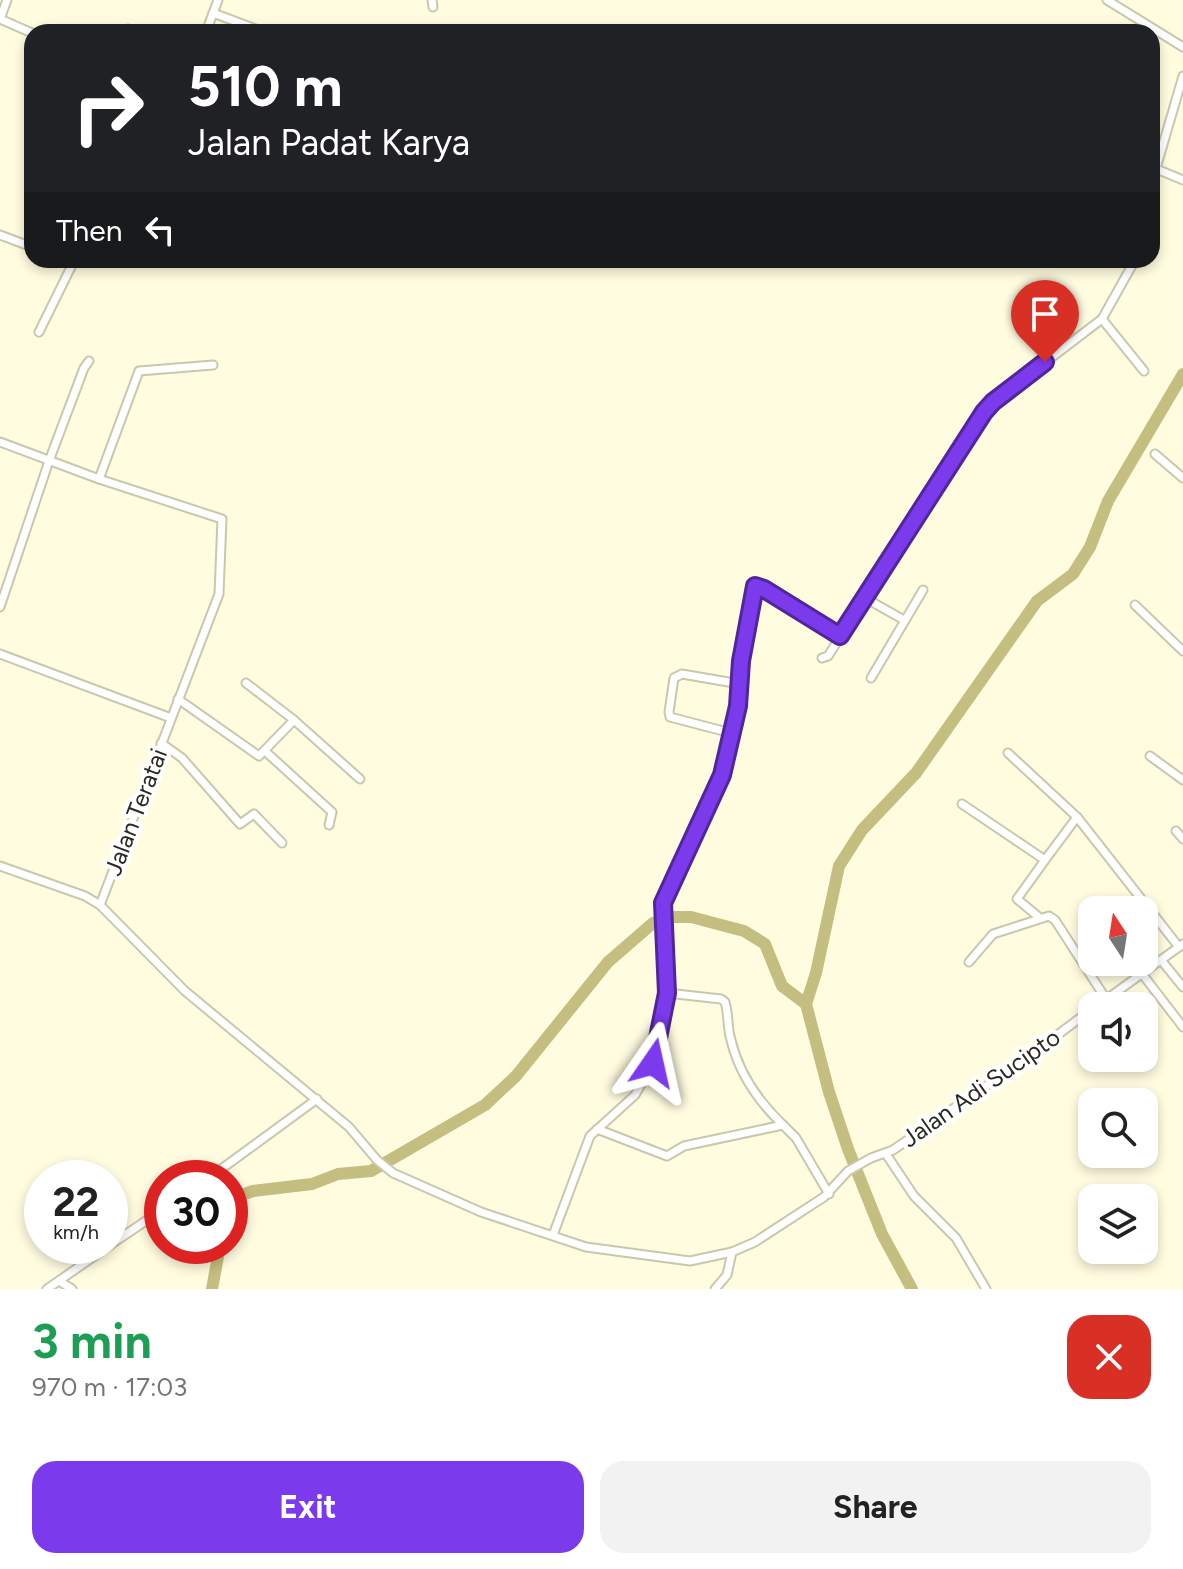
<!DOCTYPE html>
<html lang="en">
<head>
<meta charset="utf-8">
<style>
  :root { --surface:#fff; --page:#f2f2f2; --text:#222; --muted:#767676; --accent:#7c3aed }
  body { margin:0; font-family:Figtree,sans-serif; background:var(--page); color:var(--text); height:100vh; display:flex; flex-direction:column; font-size:30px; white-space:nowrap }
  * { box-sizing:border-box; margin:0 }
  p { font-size:26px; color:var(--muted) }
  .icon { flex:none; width:44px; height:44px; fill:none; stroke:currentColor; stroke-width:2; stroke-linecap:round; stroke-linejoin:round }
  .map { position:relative; height:1289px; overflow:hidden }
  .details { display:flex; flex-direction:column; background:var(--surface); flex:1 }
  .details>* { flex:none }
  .guide { position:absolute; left:24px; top:24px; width:1136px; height:244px; border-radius:24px; box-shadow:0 4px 12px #0003; background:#202124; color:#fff; overflow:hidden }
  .needle { width:52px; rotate:348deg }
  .controls { position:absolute; left:1078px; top:896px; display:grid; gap:16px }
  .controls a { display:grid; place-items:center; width:80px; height:80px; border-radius:16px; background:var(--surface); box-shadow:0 4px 12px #0003; font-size:40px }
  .speed { position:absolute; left:24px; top:1160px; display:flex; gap:16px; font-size:40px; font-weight:700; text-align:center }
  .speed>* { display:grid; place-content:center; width:104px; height:104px; border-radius:50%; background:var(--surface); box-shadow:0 4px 12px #0003; line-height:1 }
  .speed small { font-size:20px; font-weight:400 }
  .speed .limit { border:12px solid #d22; background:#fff; color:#111 }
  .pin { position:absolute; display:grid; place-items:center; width:68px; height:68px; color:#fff; margin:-82px -34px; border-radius:50% 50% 50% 0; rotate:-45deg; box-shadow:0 0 8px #0007 }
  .pin .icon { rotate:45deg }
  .me { position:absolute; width:88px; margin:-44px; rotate:11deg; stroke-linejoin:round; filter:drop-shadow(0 0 6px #0008) }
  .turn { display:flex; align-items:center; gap:28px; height:168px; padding:0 32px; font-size:36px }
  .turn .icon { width:104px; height:104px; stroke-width:2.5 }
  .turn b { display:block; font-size:56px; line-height:68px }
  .then { display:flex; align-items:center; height:76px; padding:0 32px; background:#0003; gap:16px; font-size:30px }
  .round { display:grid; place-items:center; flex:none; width:84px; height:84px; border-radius:24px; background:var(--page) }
  .overview { display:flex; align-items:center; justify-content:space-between; height:136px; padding:0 32px }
  h1 { font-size:48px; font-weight:700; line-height:60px; color:#1e9e55 }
  .primary-button { display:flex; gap:16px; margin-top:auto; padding:16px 32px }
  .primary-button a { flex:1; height:92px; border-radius:24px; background:var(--accent); color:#fff; font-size:32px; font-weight:700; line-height:92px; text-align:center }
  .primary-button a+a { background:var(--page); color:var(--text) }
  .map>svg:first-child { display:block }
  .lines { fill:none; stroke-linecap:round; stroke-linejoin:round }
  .river { stroke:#c4be80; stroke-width:12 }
  .minor-casing { stroke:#cac8ac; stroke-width:11 }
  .minor { stroke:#fff; stroke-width:7 }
  .route-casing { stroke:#51269a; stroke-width:20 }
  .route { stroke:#7c3aed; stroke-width:14 }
  .labels { text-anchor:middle; stroke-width:8; stroke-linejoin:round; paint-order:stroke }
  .street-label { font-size:24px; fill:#2b2a20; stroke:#fff }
</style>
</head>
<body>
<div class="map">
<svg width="1183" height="1289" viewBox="0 0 1183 1289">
  <rect width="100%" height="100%" fill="#fffce0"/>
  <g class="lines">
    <g class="river">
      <path d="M230,1203L236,1197L253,1191L312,1184L338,1174L371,1171L485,1105L516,1076L608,962L653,923L674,917H691L744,931L765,944L782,986L806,1004"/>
      <path d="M212,1289L220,1246"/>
      <path d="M912,1289L882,1234L848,1149L829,1092L806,1004L816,973L839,866L862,830L916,773L1037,601L1073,574L1090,547L1108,501L1183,374"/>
    </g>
    <defs>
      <g id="minor">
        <path d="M432,0L433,7"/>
        <path d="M1107,0L1183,47"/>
        <path d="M213,13L264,32"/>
        <path d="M0,19L32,33"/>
        <path d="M0,19L7,0"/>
        <path d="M127,32L128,29"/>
        <path d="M206,32L218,0"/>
        <path d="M1154,168L1183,180"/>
        <path d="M1152,182L1183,76"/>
        <path d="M0,235L32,247"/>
        <path d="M1102,319L1144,371"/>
        <path d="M39,332L73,263L71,260"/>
        <path d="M0,442L99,479L222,519L219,594L100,905"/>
        <path d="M1155,454L1183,478"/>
        <path d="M99,479L139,371L213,365"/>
        <path d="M865,598L904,620"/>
        <path d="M1135,605L1183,651"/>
        <path d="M0,607L49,461L84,368L89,361"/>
        <path d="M0,654L171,718"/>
        <path d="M822,658L828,656L984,412L993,402L1102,319L1135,260"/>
        <path d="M871,678L923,590"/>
        <path d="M178,699L259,756L294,720L246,683"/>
        <path d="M294,720L360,779"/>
        <path d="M731,733L670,717L669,712L674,678L682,674L740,684"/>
        <path d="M161,743L182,758L240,824L254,814L282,843"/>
        <path d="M266,752L332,812L329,825"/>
        <path d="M1008,753L1077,817L1179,947"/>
        <path d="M1150,756L1183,780"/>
        <path d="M962,804L1045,860L1077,817"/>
        <path d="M1176,831L1183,839"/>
        <path d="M0,866L85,896L100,905L185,991L349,1127L377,1160L393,1173L481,1212L586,1247L690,1261L732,1252L755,1242L824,1197L848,1171L871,1158L893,1150L1024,1060L1092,1009"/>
        <path d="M1092,902L1097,910"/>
        <path d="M1040,918L1017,899L1045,860"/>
        <path d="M1161,960L1183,987"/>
        <path d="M969,962L993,934L1049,916L1055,920L1106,999"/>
        <path d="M1133,962L1183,1027"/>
        <path d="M667,993L721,999L725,1002C729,1015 727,1028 731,1040C739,1074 758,1101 783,1125"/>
        <path d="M1097,1006L1183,944"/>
        <path d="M597,1129L667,1156L684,1146L783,1125L796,1138L829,1194"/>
        <path d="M886,1154L914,1196L956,1238L986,1289"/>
        <path d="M209,1178L317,1099"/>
        <path d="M553,1235L590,1136L635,1095L653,1063L667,993L663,903L722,775L738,706L741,661L755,586L764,589L840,636"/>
        <path d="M110,1245L162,1210"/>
        <path d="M59,1281L72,1289"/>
        <path d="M47,1289L109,1246"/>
        <path d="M715,1289L727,1275L732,1252"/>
      </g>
    </defs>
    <use href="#minor" class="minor-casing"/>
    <use href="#minor" class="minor"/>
  </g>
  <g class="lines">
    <defs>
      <path id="route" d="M653,1063L667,993L663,903L722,775L738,706L741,661L755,586L764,589L840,636L984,412L993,402L1045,362"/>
    </defs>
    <use href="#route" class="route-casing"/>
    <use href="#route" class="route"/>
  </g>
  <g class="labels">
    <g class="street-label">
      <text transform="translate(136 812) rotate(-69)" y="8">Jalan Teratai</text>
      <text transform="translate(981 1088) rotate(-35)" y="8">Jalan Adi Sucipto</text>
    </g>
  </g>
</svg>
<div class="controls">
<a><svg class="needle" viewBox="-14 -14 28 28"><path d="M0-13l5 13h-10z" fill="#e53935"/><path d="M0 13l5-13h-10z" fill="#767676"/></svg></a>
<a><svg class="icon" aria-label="sound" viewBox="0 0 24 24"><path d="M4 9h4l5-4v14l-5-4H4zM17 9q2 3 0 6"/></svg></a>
<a><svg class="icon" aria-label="search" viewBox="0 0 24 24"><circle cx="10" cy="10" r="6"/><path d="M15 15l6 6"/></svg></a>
<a><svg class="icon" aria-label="layers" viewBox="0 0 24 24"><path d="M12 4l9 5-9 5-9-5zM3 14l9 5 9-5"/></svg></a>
</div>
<div class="speed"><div>22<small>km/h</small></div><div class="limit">30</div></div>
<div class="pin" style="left:1045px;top:362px;background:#d93025"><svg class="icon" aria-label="arrive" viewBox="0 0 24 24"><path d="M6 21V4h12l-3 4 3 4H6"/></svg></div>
<svg class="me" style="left:653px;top:1063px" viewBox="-20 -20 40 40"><path d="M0-17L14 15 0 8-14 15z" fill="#7c3aed" stroke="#fff" stroke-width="4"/></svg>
<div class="guide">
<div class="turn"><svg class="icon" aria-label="right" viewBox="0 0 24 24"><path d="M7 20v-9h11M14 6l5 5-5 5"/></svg><div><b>510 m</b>Jalan Padat Karya</div></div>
<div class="then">Then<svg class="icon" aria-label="left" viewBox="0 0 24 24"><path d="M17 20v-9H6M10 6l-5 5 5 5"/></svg></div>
</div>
</div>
<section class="details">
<div class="overview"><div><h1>3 min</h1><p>970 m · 17:03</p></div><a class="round" style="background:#d93025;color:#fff"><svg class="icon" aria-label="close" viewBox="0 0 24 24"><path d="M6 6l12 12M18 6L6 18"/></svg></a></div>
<div class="primary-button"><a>Exit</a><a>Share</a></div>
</section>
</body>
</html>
